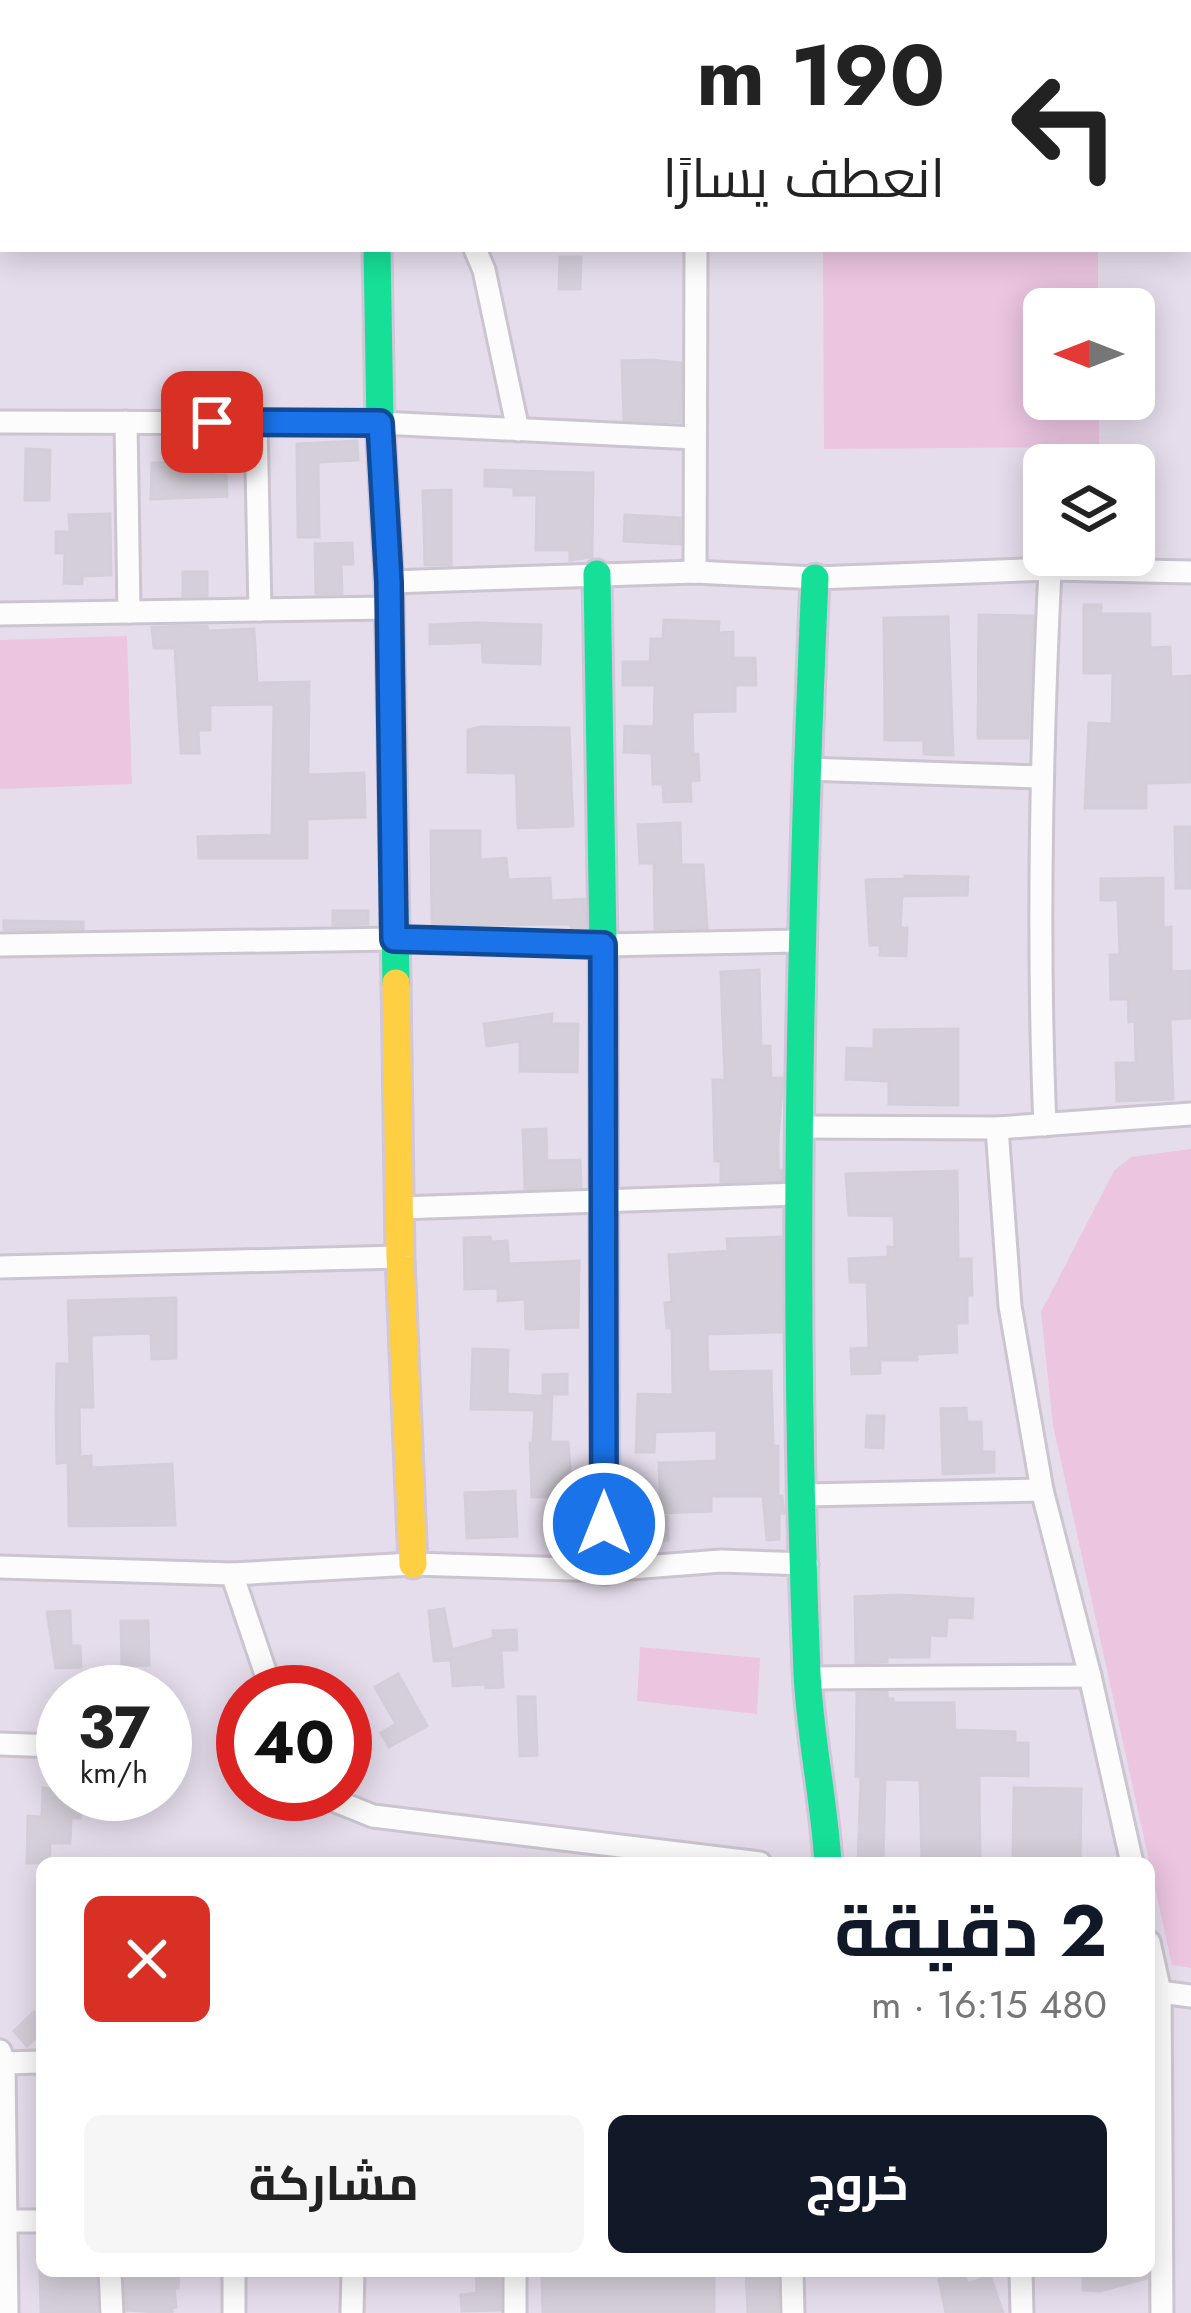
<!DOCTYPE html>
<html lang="ar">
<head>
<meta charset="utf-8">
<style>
  :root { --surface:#fff; --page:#f6f6f6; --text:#222; --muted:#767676; --accent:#111827 }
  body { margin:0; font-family:Jost,Cairo,sans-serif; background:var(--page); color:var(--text); direction:rtl; height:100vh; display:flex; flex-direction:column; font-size:45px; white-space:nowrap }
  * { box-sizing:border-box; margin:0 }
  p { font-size:39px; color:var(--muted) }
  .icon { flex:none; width:66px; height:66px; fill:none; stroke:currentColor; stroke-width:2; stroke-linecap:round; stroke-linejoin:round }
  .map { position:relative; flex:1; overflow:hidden; direction:ltr }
  .drawer { position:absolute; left:36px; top:1857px; width:1119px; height:420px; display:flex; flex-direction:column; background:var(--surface); border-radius:18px; box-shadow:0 6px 30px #0003; direction:rtl }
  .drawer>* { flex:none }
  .hud { position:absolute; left:0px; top:0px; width:1191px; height:252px; box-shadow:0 6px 30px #0003; direction:rtl; background:#fff; color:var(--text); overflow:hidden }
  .needle { width:78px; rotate:270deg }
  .controls { position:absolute; left:1023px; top:288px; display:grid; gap:24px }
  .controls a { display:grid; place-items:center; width:132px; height:132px; border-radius:18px; background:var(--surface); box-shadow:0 6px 30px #0003; font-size:60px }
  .speed { position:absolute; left:36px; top:1665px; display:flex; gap:24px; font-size:60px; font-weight:700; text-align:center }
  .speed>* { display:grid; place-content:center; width:156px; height:156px; border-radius:50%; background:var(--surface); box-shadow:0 6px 30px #0003; line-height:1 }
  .speed small { font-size:30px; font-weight:400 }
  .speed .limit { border:18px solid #d22; background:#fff; color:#111 }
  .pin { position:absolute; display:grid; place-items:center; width:102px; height:102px; color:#fff; margin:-51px; border-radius:24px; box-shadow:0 6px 18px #0006 }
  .me { position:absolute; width:132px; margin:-66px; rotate:0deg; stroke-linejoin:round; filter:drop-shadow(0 0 9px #0008) }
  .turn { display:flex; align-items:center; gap:42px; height:252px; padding:0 48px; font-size:54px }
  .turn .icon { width:156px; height:156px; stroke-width:2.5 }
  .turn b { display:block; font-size:84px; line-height:102px }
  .round { display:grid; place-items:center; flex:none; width:126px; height:126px; border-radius:18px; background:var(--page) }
  .headline { display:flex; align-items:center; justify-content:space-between; height:204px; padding:0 48px }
  h1 { font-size:72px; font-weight:700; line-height:90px; color:var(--accent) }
  .cta { display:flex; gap:24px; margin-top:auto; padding:24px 48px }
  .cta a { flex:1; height:138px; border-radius:18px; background:var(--accent); color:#fff; font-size:48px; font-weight:700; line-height:138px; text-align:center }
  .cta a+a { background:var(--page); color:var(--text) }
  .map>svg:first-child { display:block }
  .residential { fill:#e6ddec; fill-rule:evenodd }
  .green { fill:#ecc5e1 }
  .building { fill:#d4cfd8; stroke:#d4ced9; stroke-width:3 }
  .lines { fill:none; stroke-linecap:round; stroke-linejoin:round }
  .street-casing { stroke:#cbc5cf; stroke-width:27 }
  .fast-casing { stroke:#d2c7d9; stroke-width:33 }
  .slow-casing { stroke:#d2c7d9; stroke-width:33 }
  .street { stroke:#fcfcfd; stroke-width:21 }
  .fast { stroke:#16e098; stroke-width:27 }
  .slow { stroke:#ffcf43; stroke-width:27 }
  .route-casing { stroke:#114b97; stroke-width:30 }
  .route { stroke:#1a73e8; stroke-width:21 }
</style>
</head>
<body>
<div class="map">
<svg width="1191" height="2313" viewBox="0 0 1191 2313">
  <rect width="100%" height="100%" fill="#ede8f0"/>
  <path class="residential" d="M0,0H1191V2313H0ZM3,3H1188V249H3ZM1044,309H1134V399H1044ZM1044,465H1134V555H1044ZM63,1692H165V1794H63ZM243,1692H345V1794H243ZM42,1863H1149V2271H42Z"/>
  <g class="green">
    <path d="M1098,250V309H1044V399H1099V447L824,449L823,252Z"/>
    <path d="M127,636L132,784L0,789V640Z"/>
    <path d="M1191,1149V1968L1172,1965L1053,1425L1041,1312L1114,1171L1131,1157Z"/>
    <path d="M640,1647L760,1658L757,1714L637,1701Z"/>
  </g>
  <g class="building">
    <path d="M560,257H581L580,289H559Z"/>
    <path d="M653,360L681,363L680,422L624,420L622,361Z"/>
    <path d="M357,441L358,460L318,462L319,537H298L297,444Z"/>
    <path d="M26,449L50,450L49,500H25Z"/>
    <path d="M212,461V475H226L227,496L151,499L152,463Z"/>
    <path d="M485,470L593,473L592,557L570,560V550H536L537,495H514V487L485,486Z"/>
    <path d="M451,490V565H425L423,491Z"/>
    <path d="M110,514L111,575L82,576V584L64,583L65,553H56V532H70L69,515Z"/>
    <path d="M625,515L680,518V544L624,541Z"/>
    <path d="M352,543L353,564H341L342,594H316L315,544Z"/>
    <rect x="183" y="572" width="24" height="24"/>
    <path d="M1084,605H1101V614H1150V648L1170,647L1171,677L1191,676V782L1146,783V808H1085L1089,723L1112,724L1113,673H1084Z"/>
    <path d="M979,615L1033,616L1028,738H978Z"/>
    <path d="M948,617L953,755L924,754V740H885L884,618Z"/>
    <path d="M664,620L719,622L718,633L733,632V658H755L756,685H735V711L692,712L693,754H698L699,780L690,781L691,801L664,802L663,784H653L652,753L624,752L625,726L654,727L655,685H623V662H650L651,639H663Z"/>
    <path d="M475,623L541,625L540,664L483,662L482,642L430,644V625Z"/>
    <path d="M207,626L208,631L254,629L257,683L309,682L308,775L364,773L365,817L307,819V858H199L198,837L272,835L274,704L210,705V730H198L199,753H181L175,648H154L152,627Z"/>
    <path d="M481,727L569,728L573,826L518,828L516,773L468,772V730Z"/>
    <path d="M680,823L681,865H703L707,928L655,929L654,863H640L638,825Z"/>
    <path d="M1175,827H1191V888H1176Z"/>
    <path d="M431,831H480V860L506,858L508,880L550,878L551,901L584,899L585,929H571V924L432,925Z"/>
    <path d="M905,876L968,877L967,895L902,896L900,928H907L906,956L880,955V945H870L866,880L905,879Z"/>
    <path d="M1163,878V928L1171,927V972L1191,971V1018L1170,1019L1173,1099L1117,1101L1116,1063H1136L1135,1021L1129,1022L1128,999H1111L1110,955H1120L1118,900H1101V879Z"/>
    <path d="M333,911H368V924L333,925Z"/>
    <path d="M4,921L83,922V929L4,930Z"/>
    <path d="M759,970L761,1046H770L771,1078H783L778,1137V1170H782V1180L721,1182V1161H715L713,1080H725L721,972Z"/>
    <path d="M552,1014L551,1024H578L577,1072L520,1071V1041L487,1046L484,1024Z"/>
    <path d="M958,1029V1105L889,1104V1081L846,1079L847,1048L874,1049V1030Z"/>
    <path d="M546,1129L547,1161L580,1160L581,1187L525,1189L523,1130Z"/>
    <path d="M957,1171L958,1259H971L972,1295H967V1323H956L957,1352L917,1354V1360H880V1373L852,1374L851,1349L869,1348L867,1282H850L849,1259L888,1257V1247L895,1248L894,1216L849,1215L846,1174Z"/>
    <path d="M490,1237L491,1242L507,1241L509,1264L579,1261L578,1327L526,1329L525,1299L498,1301V1288L465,1289L464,1238Z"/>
    <path d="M781,1237L783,1332L707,1334L708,1372L771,1371L773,1446H778V1496H782L784,1513H779V1539L767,1540L763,1496H711V1511L661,1513L659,1463L717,1461V1430L655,1432L654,1452H636L638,1394L673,1395L672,1328H667L665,1303L672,1302L669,1255L728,1251L727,1239Z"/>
    <path d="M176,1298V1358L152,1359L151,1333L91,1335L93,1407H79L80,1457L91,1456V1468L172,1464L175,1525L69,1526L68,1462L57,1463L56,1412L57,1364H70L68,1301Z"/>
    <path d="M473,1349L508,1350L507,1394L552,1397L550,1442H568L572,1496L532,1497L530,1443H533L535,1410L471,1409Z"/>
    <path d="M567,1374V1394H543V1375Z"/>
    <path d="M966,1408L967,1422H981L982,1452H994V1472L943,1474L941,1409Z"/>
    <path d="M867,1416H884L883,1448L866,1447Z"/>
    <path d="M515,1491L517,1536L467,1538L465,1493Z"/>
    <path d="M667,1517L668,1540L641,1542L640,1518Z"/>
    <path d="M898,1595L973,1599L972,1618L947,1617L946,1636L930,1635L929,1657H887V1662L856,1663L855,1597Z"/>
    <path d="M444,1609L452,1650L494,1638L493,1631L516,1630L517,1650H501L503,1687L486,1688V1684L453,1686L451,1660L434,1661L429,1611Z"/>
    <path d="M70,1611L71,1646H80L81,1667L56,1668L47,1612Z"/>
    <path d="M121,1621H148L149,1665L122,1666Z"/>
    <path d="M398,1674L427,1726L389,1747L381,1733L396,1724L375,1687Z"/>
    <path d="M887,1692V1699H893V1703H954L955,1730L1015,1732V1743H1028V1776L979,1775L980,1863H922L920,1780L885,1779L883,1863H858L861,1777L856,1776L857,1693Z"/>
    <path d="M518,1697H535L537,1755L520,1756Z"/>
    <path d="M43,1788L81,1794L80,1818H71L70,1843H50L49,1863H27L28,1816L42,1817Z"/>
    <path d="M1014,1788L1081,1789L1080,1863H1013Z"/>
    <path d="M34,2012L42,2021V2032L27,2046L14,2031Z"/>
    <path d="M40,2271H95L97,2313H41Z"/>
    <path d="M132,2271H179L178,2288H174L176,2307L172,2308V2313L127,2310L125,2273Z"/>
    <path d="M476,2271H500V2310L462,2311L461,2295L477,2293Z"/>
    <path d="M542,2271H714V2313H543Z"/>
    <path d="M746,2271H777L778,2313H748Z"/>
    <path d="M958,2271H962L968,2284L990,2276L1003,2313H946L939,2279Z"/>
    <path d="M1083,2272L1147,2274V2278L1100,2291L1083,2290Z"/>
  </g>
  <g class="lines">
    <defs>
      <g id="street">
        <path d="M171,0V3"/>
        <path d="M375,0V3"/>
        <path d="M1105,0L1109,3"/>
        <path d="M697,3V0"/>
        <path d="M1188,34L1191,31"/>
        <path d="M1188,78L1191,83"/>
        <path d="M0,131L3,130"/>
        <path d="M475,249L484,270L518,430"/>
        <path d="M0,422L380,423L695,438"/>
        <path d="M126,422L129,612"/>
        <path d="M256,422L260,610"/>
        <path d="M695,572L696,249"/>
        <path d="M389,582L695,572L815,578L1050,569L1191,572"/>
        <path d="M0,614L388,608"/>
        <path d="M806,769L1040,777"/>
        <path d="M0,945L394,939L603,945L800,941"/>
        <path d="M1045,1125C1037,939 1041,755 1050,569"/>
        <path d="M802,1127L997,1128"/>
        <path d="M399,1208L801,1194"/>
        <path d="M0,1267L400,1257"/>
        <path d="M806,1495L1042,1490"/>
        <path d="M0,1567L232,1574L413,1564L605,1570L721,1561L807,1564"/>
        <path d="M232,1574L272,1692"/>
        <path d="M808,1678L1090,1676"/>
        <path d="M0,1744L55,1746"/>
        <path d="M329,1794L338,1802L373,1816L760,1863"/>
        <path d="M1132,1863L1090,1676L1042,1490L1010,1306L997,1128L1191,1114"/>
        <path d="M1149,1942L1160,1992L1191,1996"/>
        <path d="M1160,1992L1162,2313"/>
        <path d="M0,2051L4,2063L7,2313"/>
        <path d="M4,2063L42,2062"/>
        <path d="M0,2221H42"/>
        <path d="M110,2271L112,2313"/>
        <path d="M234,2271V2313"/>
        <path d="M792,2271L793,2313"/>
        <path d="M1021,2271L1022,2313"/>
        <path d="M352,2313L353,2271"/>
        <path d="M515,2313V2271"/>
      </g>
      <g id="fast">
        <path d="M377,249L380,423L389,582L396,983"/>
        <path d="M597,574L603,945L605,1570"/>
        <path d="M815,578C799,942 792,1308 807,1673C810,1737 824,1799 828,1863"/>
      </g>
      <path id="slow" d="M396,983L400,1257L413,1564"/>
    </defs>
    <use href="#street" class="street-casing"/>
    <use href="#fast" class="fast-casing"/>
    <use href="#slow" class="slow-casing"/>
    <use href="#street" class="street"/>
    <use href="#fast" class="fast"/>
    <use href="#slow" class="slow"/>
  </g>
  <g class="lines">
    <defs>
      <path id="route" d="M212,422L380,423L389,582L394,939L603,945L604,1524"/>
    </defs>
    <use href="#route" class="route-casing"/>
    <use href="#route" class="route"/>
  </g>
</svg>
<div class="controls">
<a><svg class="needle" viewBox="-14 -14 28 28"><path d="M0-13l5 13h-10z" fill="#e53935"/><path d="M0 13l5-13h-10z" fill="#767676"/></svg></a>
<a><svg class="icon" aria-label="layers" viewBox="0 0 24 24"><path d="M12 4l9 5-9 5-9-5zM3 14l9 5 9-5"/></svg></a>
</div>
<div class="speed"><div>37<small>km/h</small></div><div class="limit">40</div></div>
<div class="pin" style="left:212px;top:422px;background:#d93025"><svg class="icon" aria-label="arrive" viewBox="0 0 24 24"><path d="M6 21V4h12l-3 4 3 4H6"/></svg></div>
<svg class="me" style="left:604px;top:1524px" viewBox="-20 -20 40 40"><circle r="17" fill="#1a73e8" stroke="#fff" stroke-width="3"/><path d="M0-11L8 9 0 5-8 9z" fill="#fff"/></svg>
<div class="hud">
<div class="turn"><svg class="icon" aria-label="left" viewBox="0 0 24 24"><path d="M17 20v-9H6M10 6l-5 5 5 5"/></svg><div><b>190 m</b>انعطف يسارًا</div></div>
</div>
<section class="drawer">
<div class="headline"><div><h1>2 دقيقة</h1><p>480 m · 16:15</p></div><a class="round" style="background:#d93025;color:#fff"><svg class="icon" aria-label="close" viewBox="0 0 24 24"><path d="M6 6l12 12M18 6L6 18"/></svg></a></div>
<div class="cta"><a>خروج</a><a>مشاركة</a></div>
</section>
</div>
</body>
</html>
